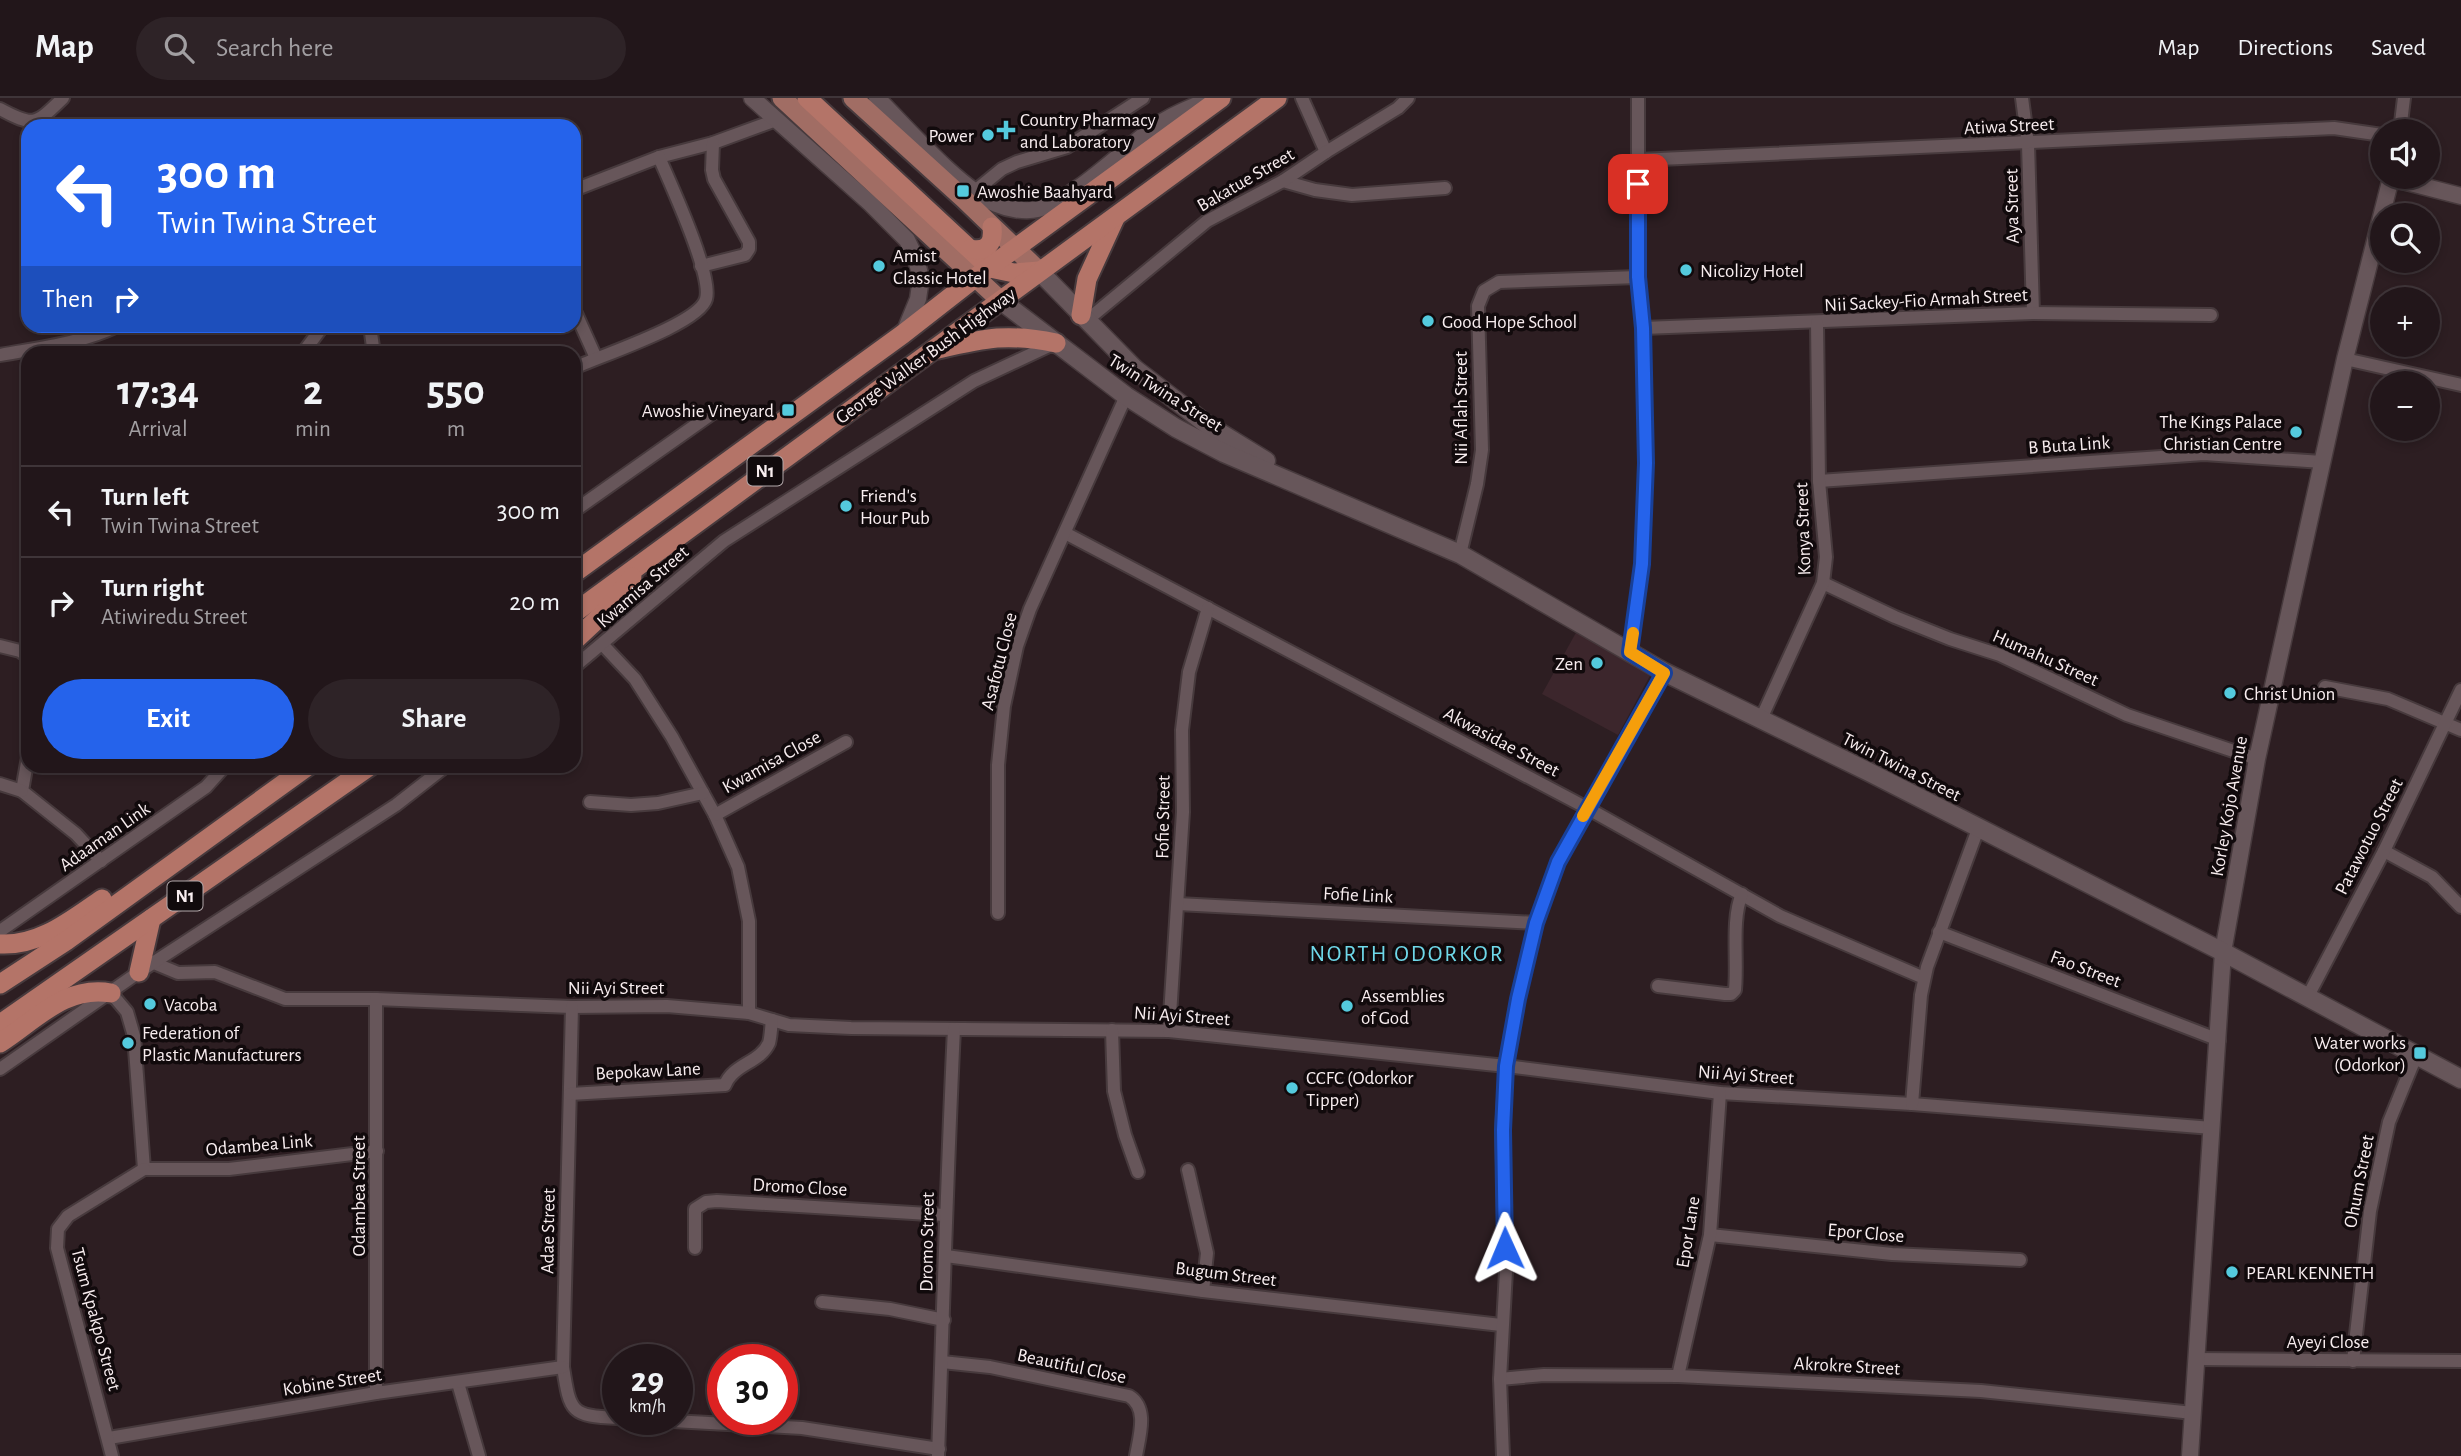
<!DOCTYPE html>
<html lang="en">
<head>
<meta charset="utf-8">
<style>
  :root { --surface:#22161a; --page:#2e2327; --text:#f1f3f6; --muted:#a29fa2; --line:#3f3539; --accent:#2563eb }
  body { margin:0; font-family:"Alegreya Sans",sans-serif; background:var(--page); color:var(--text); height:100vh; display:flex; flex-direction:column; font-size:26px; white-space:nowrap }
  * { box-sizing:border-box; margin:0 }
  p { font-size:23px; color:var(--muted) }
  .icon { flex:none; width:38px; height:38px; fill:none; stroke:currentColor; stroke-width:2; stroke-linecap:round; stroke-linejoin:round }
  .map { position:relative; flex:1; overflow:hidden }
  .sheet { position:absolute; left:21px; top:248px; width:560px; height:427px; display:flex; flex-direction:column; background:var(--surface); border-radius:21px; box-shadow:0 4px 10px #0003,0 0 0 2px var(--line) }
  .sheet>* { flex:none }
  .hud { position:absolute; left:21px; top:21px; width:560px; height:214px; border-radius:21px; box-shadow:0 4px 10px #0003,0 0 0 2px var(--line); background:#2563eb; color:#fff; overflow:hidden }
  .buttons { position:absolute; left:2370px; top:21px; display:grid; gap:14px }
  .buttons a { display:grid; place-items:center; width:70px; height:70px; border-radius:50%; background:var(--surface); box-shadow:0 4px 10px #0003,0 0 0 2px var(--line); font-size:35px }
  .speed { position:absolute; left:602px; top:1246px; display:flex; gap:14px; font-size:35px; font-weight:700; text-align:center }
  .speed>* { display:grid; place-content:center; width:91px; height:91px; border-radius:50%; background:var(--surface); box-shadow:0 4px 10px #0003,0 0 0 2px var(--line); line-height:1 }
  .speed small { font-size:18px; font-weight:400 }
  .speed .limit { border:10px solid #d22; background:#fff; color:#111 }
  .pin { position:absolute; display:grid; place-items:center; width:60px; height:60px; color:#fff; margin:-30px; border-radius:14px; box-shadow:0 4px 10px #0006 }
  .me { position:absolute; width:77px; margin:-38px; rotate:359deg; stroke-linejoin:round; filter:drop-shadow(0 0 5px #0008) }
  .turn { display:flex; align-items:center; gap:24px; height:147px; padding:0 21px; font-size:32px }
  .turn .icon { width:91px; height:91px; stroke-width:2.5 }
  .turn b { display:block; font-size:49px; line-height:60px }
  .then { display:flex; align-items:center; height:66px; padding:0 21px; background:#0003; gap:14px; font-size:26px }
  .eta { display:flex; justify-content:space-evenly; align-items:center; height:119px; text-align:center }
  .eta b { font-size:42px; font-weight:600; line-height:49px }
  .primary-button { display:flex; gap:14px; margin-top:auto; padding:14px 21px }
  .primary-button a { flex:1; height:80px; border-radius:42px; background:var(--accent); color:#fff; font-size:28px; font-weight:600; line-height:80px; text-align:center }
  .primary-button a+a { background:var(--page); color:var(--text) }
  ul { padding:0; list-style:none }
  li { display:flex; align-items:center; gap:21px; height:91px; padding:0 21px; border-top:2px solid var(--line) }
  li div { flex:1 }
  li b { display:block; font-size:26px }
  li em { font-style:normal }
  header { display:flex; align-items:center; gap:42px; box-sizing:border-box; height:98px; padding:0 35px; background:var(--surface); border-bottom:2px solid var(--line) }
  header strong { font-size:33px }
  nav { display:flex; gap:38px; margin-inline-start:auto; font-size:24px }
  .search { width:490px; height:63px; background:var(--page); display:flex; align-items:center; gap:18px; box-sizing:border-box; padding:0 24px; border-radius:38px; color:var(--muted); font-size:26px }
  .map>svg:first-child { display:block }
  .built { fill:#3c262c }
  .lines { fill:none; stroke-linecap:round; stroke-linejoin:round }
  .minor-casing { stroke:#473a3d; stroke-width:16 }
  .tertiary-casing { stroke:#473a3d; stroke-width:19 }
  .secondary-casing { stroke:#473a3d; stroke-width:21 }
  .primary-casing { stroke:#473a3d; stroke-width:23 }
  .trunk-casing { stroke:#473a3d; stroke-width:23 }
  .minor { stroke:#67565a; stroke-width:12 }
  .tertiary { stroke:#67565a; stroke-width:16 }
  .secondary { stroke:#67565a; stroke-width:18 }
  .primary { stroke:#a16d64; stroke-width:19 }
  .trunk { stroke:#b47468; stroke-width:19 }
  .route-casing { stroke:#184099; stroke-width:18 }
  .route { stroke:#2563eb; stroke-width:12 }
  .slow { stroke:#f59e0b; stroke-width:12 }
  .poi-dot { fill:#54cadd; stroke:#110a0c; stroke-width:2.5 }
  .labels { text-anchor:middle; stroke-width:7; stroke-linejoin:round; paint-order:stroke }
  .shield { fill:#110a0c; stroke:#b3a9ab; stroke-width:2 }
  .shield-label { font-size:18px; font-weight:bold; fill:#f8edef }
  .poi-label { font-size:19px; fill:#f8edef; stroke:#110a0c; text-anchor:start }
  .street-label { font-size:19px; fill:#f8edef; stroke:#110a0c }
  .quarter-label { font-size:23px; letter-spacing:2px; fill:#6fd8e9; stroke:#110a0c }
</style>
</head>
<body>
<header>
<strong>Map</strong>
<div class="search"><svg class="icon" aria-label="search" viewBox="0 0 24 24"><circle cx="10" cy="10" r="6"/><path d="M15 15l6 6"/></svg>Search here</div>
<nav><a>Map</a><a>Directions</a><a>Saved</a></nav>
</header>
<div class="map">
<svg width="2461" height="1358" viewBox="0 0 2461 1358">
  <rect width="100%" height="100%" fill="#2d1e22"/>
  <path class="built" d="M1578,531L1653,572L1618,637L1542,596Z"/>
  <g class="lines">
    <defs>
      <g id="minor">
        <path d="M1302,0L1326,54"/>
        <path d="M2022,0L2028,46L2033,215"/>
        <path d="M0,11C35,30 36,26 63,0"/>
        <path d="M2400,33L2404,0"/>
        <path d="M1638,62L2334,30L2382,37"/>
        <path d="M1283,83L1315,92L1352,97L1445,90"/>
        <path d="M574,92L659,59L713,45L776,22"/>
        <path d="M975,93L1002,71L1017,64L1067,49L1143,0"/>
        <path d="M701,168L745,157L749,151V144L714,81L712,72L713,45"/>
        <path d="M574,211L596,260"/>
        <path d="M1086,223L1207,123L1283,83L1326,54L1398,10L1408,0"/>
        <path d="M370,228L374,256"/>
        <path d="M1643,230L2033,215L2211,217"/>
        <path d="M302,256L323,228"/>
        <path d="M0,257C38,250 82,245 117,228"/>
        <path d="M2345,261L2461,287"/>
        <path d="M574,270C599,258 699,226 706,201C713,177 670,85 659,59"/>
        <path d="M1819,383L2204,356L2322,364"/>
        <path d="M574,413L717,312"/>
        <path d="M1065,435L1587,710L1780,818L1924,880"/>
        <path d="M1460,456L1477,386L1482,352L1478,208L1484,193L1499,184L1638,179"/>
        <path d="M1823,485L1895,519L1950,541L2000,557L2127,617L2257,661"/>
        <path d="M603,547L635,581L672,639L715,717L738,769L749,823V915"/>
        <path d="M0,548L20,553L28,559"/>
        <path d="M1630,554L1642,466L1646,365L1643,230L1638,179V0"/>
        <path d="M574,569L724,443L974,283L1053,246"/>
        <path d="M2325,589L2388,601L2461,632"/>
        <path d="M1761,621L1823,485L1826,459L1819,383L1817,225"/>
        <path d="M28,659L22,693L76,736L101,763"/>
        <path d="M0,686L22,693"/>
        <path d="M590,704L631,707L658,705L703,695"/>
        <path d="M715,717L846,644"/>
        <path d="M2384,753L2432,779L2461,809"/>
        <path d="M1178,806L1536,825"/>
        <path d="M998,815V667L1004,608L1017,548L1030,511L1126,298"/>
        <path d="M0,833L206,689L225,668"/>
        <path d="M1939,834L2219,942"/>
        <path d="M154,865L178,875L215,874L285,901H376L572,909L667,908L749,915L789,927L851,930L1169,933L1506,968L1720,995L1912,1006L2212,1030"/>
        <path d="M1658,888L1725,896H1731L1735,892C1738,863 1731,821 1742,796"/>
        <path d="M111,895L127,914L134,938L144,1071"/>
        <path d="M2307,900L2384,753L2461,592"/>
        <path d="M572,909L563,1269C570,1315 571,1318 618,1320"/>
        <path d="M1112,932L1114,993L1125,1037L1138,1074"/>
        <path d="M1169,933L1183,714L1182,632L1189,574L1208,510"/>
        <path d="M0,971L139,874L396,707L446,668"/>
        <path d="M570,996L725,987C733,966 760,965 769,945C771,938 771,929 772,922"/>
        <path d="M1912,1006L1921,897L1927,869L1978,731"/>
        <path d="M144,1071H229L377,1053"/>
        <path d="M1188,1072L1207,1155L1203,1193"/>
        <path d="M1710,1137L1892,1156L2020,1162"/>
        <path d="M695,1150V1111L706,1104L717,1103L945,1117"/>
        <path d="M946,1158L1203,1193L1501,1227"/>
        <path d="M822,1204L890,1211L944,1222"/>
        <path d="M2196,1261L2461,1263"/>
        <path d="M2353,1263L2370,1113L2389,1024L2416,958"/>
        <path d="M942,1264L990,1269L1129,1298C1149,1310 1139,1339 1136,1358"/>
        <path d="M1678,1278L1710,1137L1720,995"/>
        <path d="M1500,1281L1544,1277L1678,1278L1981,1293L2193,1315"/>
        <path d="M458,1285L479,1358"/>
        <path d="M376,1295V901"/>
        <path d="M636,1321L802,1330L939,1351"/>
        <path d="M109,1340L376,1295L563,1269"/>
        <path d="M112,1358L57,1150L58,1131L68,1118L144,1071"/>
        <path d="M938,1358C943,1216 947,1073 954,931"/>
        <path d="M1503,1358L1500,1281L1506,1173L1502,1032L1506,968L1518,901L1536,825L1558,764L1664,574"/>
      </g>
      <g id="tertiary">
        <path d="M752,0L871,106L907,142L916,161L921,180L918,201L904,235"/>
        <path d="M877,0C907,30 959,90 996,106C1008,111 1025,114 1038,111C1074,102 1124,51 1156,28C1173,16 1193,8 1213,1"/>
        <path d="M2190,1358L2223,854L2257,661L2345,261L2391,80L2461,98"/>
      </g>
      <g id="secondary">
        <path d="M1039,173L1135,271L1209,328L1266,363"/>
        <path d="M1000,202L1126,298L1176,330L1224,355L1460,456L1664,574L1869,674L2223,854L2461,981"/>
      </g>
      <g id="primary">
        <path d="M782,0L1000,202"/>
        <path d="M853,0L963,100L1039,173"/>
      </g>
      <g id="trunk">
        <path d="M807,0L990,170L1014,175L1039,173"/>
        <path d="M970,151C987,154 994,146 992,129"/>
        <path d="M1081,217L1087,181L1115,120"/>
        <path d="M938,251C986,240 1007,235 1056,245"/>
        <path d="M574,475L903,236L976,179L1221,0"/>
        <path d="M574,515L1277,0"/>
        <path d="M574,543L606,513L632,479"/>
        <path d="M0,846C40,848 71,822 102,801"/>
        <path d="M139,874L151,821"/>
        <path d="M0,886L66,843L308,668"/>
        <path d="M0,926L370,668"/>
        <path d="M0,945C36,922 65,887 111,895"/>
      </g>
    </defs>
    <use href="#minor" class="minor-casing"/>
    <use href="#tertiary" class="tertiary-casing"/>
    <use href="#secondary" class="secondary-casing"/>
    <use href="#primary" class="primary-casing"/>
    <use href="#trunk" class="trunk-casing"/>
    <use href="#minor" class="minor"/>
    <use href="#tertiary" class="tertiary"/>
    <use href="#secondary" class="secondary"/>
    <use href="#primary" class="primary"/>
    <use href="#trunk" class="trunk"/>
  </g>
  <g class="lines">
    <defs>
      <path id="route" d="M1505,1150L1503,1032L1506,968L1518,901L1536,825L1558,764L1664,575L1630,554L1642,466L1646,365L1643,230L1638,179V86"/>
    </defs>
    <use href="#route" class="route-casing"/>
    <use href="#route" class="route"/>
    <path class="slow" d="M1583,718L1664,575L1630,554L1633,535"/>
  </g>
  <g class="poi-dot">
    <path d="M1002.5 21.5h7v7h7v7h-7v7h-7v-7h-7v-7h7z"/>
    <circle cx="988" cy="37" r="7"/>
    <rect x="956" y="86" width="14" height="14" rx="3.5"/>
    <circle cx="879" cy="168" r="7"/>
    <circle cx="1686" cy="172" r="7"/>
    <circle cx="1428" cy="223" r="7"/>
    <rect x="781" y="305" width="14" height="14" rx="3.5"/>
    <circle cx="2296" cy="334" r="7"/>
    <circle cx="846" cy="408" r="7"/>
    <circle cx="1597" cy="565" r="7"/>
    <circle cx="2230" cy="595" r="7"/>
    <circle cx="150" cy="906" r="7"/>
    <circle cx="1347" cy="908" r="7"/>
    <circle cx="128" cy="945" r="7"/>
    <rect x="2413" y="948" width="14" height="14" rx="3.5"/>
    <circle cx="1292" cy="990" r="7"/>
    <circle cx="2232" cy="1174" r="7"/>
  </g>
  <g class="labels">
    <g class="shield">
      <rect x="747.5" y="358.5" width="35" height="29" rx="5"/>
      <rect x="167.5" y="783.5" width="35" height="29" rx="5"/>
    </g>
    <g class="shield-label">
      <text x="765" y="379">N1</text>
      <text x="185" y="804">N1</text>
    </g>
    <g class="poi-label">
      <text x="1020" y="28">Country Pharmacy<tspan x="1020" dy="22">and Laboratory</tspan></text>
      <text x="974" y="44" text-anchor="end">Power</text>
      <text x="977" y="100">Awoshie Baahyard</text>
      <text x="893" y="164">Amist<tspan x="893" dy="22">Classic Hotel</tspan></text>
      <text x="1700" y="179">Nicolizy Hotel</text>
      <text x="1442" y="230">Good Hope School</text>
      <text x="774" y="319" text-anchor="end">Awoshie Vineyard</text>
      <text x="2282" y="330" text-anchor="end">The Kings Palace<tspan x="2282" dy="22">Christian Centre</tspan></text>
      <text x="860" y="404">Friend's<tspan x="860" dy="22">Hour Pub</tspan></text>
      <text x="1583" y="572" text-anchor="end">Zen</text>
      <text x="2244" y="602">Christ Union</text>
      <text x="1361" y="904">Assemblies<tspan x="1361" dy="22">of God</tspan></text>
      <text x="164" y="913">Vacoba</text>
      <text x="142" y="941">Federation of<tspan x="142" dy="22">Plastic Manufacturers</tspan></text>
      <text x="2406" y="951" text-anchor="end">Water works<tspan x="2406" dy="22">(Odorkor)</tspan></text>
      <text x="1306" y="986">CCFC (Odorkor<tspan x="1306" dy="22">Tipper)</tspan></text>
      <text x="2246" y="1181">PEARL KENNETH</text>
    </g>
    <g class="street-label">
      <text transform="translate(2009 27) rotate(-3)" y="7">Atiwa Street</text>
      <text transform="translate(1245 81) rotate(-30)" y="7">Bakatue Street</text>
      <text transform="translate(2011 108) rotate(-91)" y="7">Aya Street</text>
      <text transform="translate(1926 201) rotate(-3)" y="7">Nii Sackey-Fio Armah Street</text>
      <text transform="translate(925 257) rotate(-36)" y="7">George Walker Bush Highway</text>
      <text transform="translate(1166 294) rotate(32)" y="7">Twin Twina Street</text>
      <text transform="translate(1460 310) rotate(-90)" y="7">Nii Aflah Street</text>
      <text transform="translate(2069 346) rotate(-4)" y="7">B Buta Link</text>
      <text transform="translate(1802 431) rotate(-92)" y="7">Konya Street</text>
      <text transform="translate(642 488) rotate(-41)" y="7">Kwamisa Street</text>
      <text transform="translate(2046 559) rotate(24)" y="7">Humahu Street</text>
      <text transform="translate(998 563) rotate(-76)" y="7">Asafotu Close</text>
      <text transform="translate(1502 643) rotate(28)" y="7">Akwasidae Street</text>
      <text transform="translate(771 663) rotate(-29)" y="7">Kwamisa Close</text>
      <text transform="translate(1902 668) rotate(27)" y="7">Twin Twina Street</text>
      <text transform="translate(2228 708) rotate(-80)" y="7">Korley Kojo Avenue</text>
      <text transform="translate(1162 719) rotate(-89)" y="7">Fofie Street</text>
      <text transform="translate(104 738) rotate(-35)" y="7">Adaaman Link</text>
      <text transform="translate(2368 738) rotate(-63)" y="7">Patawotuo Street</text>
      <text transform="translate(1358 796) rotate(3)" y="7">Fofie Link</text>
      <text transform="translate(2086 870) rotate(21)" y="7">Fao Street</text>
      <text x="616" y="896">Nii Ayi Street</text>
      <text transform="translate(1182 917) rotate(4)" y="7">Nii Ayi Street</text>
      <text transform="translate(648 972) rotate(-3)" y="7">Bepokaw Lane</text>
      <text transform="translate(1746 976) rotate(4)" y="7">Nii Ayi Street</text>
      <text transform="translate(259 1046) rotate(-5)" y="7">Odambea Link</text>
      <text transform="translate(2358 1083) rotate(-79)" y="7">Ohum Street</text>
      <text transform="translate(800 1088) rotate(3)" y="7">Dromo Close</text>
      <text transform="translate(358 1098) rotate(-90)" y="7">Odambea Street</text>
      <text transform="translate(547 1133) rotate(-89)" y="7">Adae Street</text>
      <text transform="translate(1687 1134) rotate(-81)" y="7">Epor Lane</text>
      <text transform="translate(1866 1134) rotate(5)" y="7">Epor Close</text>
      <text transform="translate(926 1144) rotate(-89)" y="7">Dromo Street</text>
      <text transform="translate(1226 1175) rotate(7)" y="7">Bugum Street</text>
      <text transform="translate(97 1221) rotate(75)" y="7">Tsum Kpakpo Street</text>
      <text x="2328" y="1250">Ayeyi Close</text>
      <text transform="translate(1072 1267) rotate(12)" y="7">Beautiful Close</text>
      <text transform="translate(1847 1267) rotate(3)" y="7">Akrokre Street</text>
      <text transform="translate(332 1283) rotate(-9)" y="7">Kobine Street</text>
    </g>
    <g class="quarter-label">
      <text x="1407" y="863">NORTH ODORKOR</text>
    </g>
  </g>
</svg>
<div class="buttons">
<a><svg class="icon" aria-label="sound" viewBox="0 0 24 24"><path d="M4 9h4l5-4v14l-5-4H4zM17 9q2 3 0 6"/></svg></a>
<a><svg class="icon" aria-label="search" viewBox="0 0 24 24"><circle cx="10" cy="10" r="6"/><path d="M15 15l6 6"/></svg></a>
<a>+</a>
<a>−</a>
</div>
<div class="speed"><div>29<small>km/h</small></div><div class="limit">30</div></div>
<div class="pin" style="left:1638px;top:86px;background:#d93025"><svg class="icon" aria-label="arrive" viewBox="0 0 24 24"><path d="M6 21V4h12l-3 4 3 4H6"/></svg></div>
<svg class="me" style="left:1505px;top:1150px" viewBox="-20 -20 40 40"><path d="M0-17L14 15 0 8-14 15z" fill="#2563eb" stroke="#fff" stroke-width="4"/></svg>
<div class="hud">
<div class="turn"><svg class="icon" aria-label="left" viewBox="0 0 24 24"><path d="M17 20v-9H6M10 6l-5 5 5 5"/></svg><div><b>300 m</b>Twin Twina Street</div></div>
<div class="then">Then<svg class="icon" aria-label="right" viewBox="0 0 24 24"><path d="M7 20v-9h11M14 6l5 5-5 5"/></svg></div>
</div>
<section class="sheet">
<div class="eta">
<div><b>17:34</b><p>Arrival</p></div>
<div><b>2</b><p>min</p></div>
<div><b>550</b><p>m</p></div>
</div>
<ul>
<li><svg class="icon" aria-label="left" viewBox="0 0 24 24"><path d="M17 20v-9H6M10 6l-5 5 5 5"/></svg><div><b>Turn left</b><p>Twin Twina Street</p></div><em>300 m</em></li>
<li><svg class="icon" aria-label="right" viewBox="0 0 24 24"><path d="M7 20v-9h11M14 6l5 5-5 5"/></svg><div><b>Turn right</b><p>Atiwiredu Street</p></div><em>20 m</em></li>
</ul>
<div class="primary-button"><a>Exit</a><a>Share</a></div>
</section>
</div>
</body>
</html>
